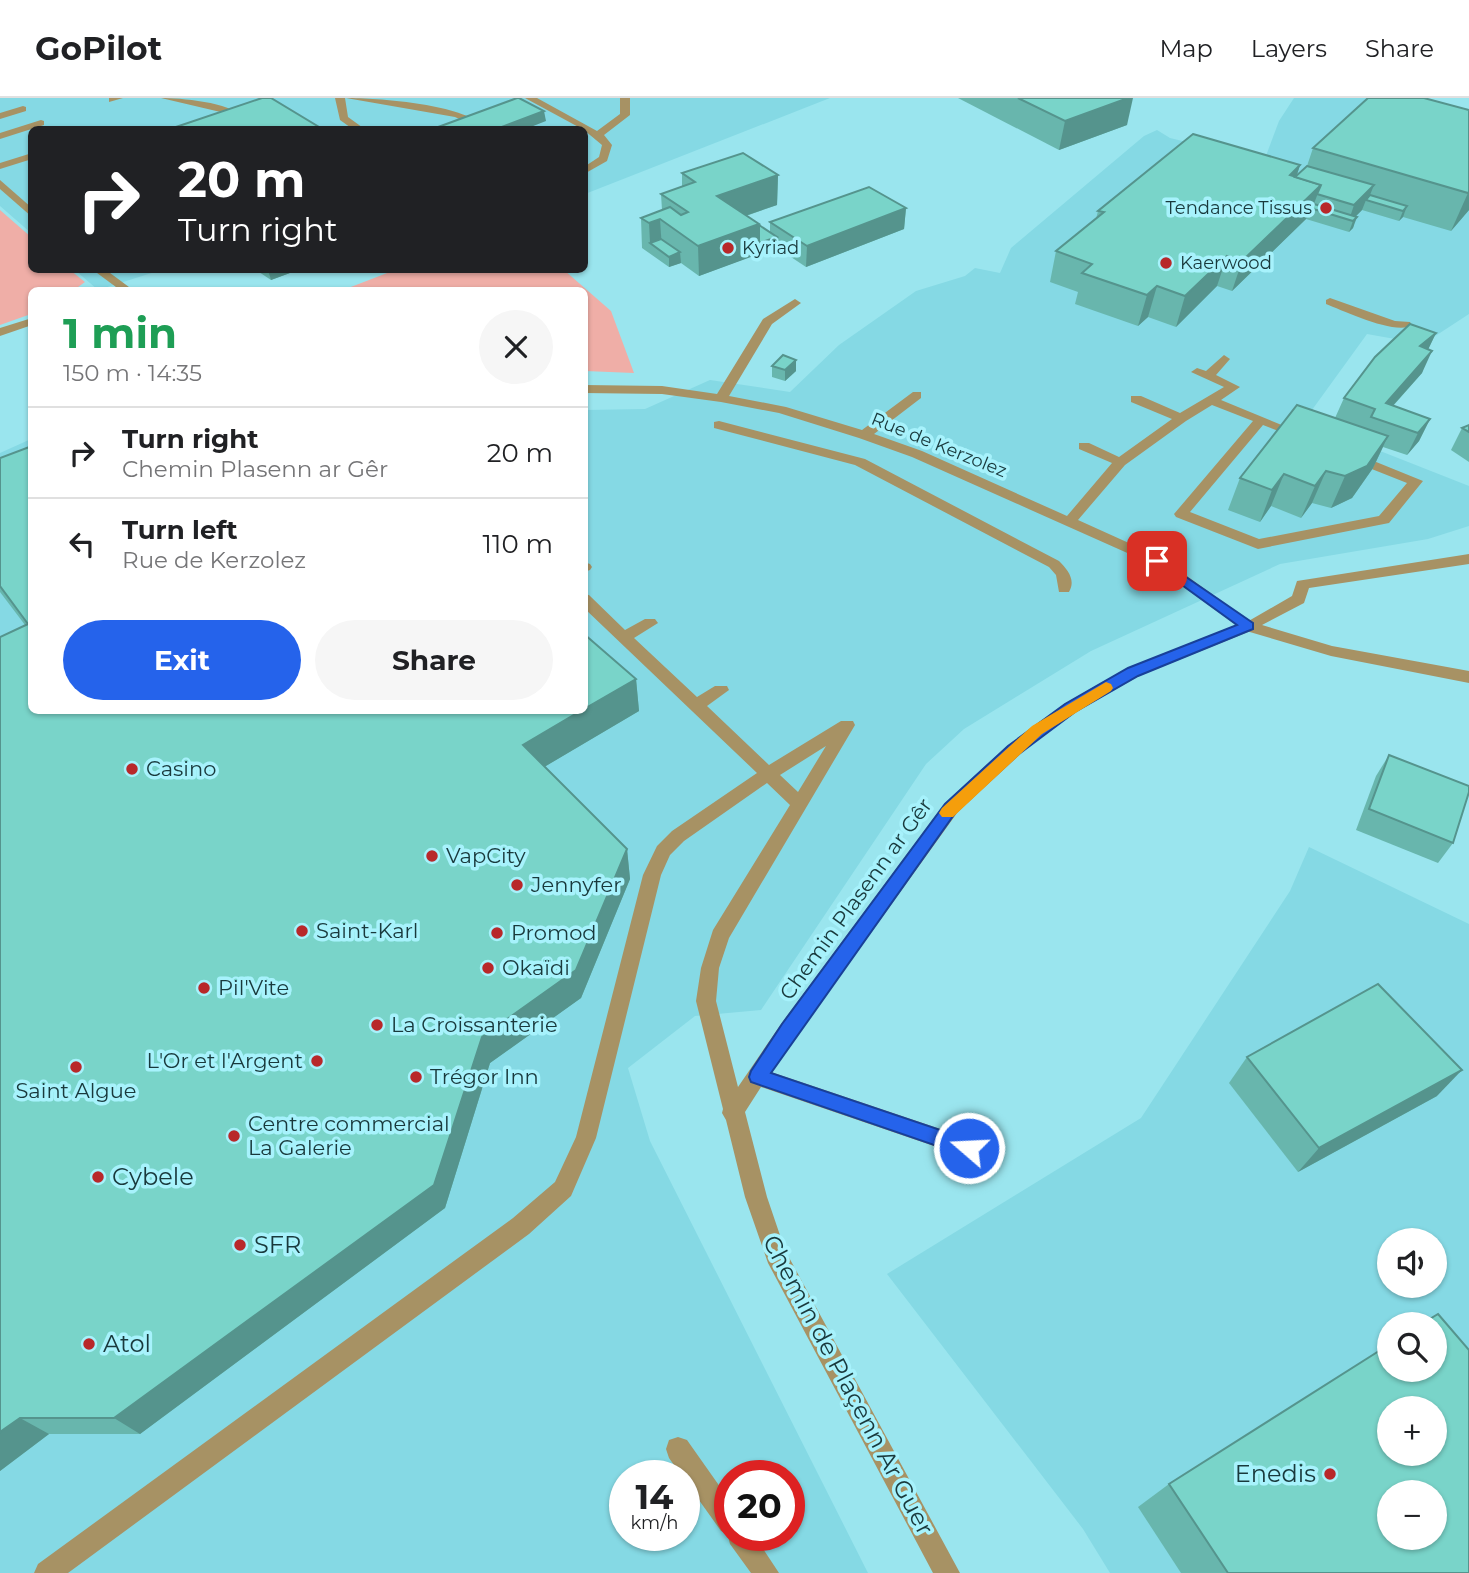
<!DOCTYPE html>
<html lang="en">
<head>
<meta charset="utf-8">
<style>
  :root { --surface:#fff; --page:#f6f6f6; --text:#202124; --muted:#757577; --line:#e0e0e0; --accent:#2563eb }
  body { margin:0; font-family:Montserrat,sans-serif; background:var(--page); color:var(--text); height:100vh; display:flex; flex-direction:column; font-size:26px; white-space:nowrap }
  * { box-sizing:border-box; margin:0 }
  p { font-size:23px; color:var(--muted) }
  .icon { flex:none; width:38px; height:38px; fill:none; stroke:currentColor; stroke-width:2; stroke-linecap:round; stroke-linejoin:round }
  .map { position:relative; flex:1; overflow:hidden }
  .sheet { position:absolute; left:28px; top:189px; width:560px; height:427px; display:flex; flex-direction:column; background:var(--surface); border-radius:10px; box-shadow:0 2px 5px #0004 }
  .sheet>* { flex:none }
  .hud { position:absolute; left:28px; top:28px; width:560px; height:147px; border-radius:10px; box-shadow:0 2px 5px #0004; background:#202124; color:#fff; overflow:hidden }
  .controls { position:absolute; left:1377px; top:1130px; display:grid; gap:14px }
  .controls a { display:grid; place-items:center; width:70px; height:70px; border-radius:50%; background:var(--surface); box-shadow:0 2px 5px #0004; font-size:35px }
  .speed { position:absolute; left:609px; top:1362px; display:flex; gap:14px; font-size:35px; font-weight:700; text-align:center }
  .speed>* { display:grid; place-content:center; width:91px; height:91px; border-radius:50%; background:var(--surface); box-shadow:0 2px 5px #0004; line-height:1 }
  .speed small { font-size:18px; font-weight:400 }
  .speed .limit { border:10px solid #d22; background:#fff; color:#111 }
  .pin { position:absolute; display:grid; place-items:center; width:60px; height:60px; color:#fff; margin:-30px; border-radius:14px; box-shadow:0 4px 10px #0006 }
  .me { position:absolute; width:77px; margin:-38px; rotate:289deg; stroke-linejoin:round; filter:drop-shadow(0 0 5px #0008) }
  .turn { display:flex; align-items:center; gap:24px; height:147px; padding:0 35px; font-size:32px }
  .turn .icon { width:91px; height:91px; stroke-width:2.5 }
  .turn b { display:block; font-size:49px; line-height:60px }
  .round { display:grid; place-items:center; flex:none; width:74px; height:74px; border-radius:37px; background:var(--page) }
  .overview { display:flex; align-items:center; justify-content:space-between; height:119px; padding:0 35px }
  h1 { font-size:42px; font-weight:700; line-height:52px; color:#1e9e55 }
  .action { display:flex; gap:14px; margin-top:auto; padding:14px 35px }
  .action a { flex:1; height:80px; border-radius:42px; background:var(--accent); color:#fff; font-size:28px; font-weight:700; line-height:80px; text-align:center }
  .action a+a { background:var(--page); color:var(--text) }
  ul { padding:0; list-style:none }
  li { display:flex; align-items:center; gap:21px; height:91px; padding:0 35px; border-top:2px solid var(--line) }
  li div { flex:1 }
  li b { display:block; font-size:26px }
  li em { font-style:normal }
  header { display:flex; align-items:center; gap:42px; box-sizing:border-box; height:98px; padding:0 35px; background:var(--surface); border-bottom:2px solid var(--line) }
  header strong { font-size:33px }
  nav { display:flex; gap:38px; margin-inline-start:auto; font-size:24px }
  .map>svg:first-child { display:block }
  .built { fill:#85d9e4; fill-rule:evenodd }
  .green { fill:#efaea7 }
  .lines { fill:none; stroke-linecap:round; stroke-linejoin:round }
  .service { fill:#a79264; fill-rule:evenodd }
  .minor { fill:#a79264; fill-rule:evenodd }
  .wall { fill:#68b6ad }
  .shaded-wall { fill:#55948d }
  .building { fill:#79d4c9; stroke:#55948d; stroke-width:2; fill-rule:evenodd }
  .route { fill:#2563eb; stroke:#184099; stroke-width:2 }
  .slow { fill:#f59e0b }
  .poi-dot { fill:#b8282a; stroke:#a7f2fc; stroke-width:2.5 }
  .labels { text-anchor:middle; stroke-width:7; stroke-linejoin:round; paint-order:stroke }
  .far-poi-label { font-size:18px; fill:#19393c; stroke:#a7f2fc; text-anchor:start }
  .far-street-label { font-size:18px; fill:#19393c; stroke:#a7f2fc }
  .poi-label { font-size:21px; fill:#19393c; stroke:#a7f2fc; text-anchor:start }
  .street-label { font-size:21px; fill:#19393c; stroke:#a7f2fc }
  .near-poi-label { font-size:24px; fill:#19393c; stroke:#a7f2fc; text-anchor:start }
  .near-street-label { font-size:24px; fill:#19393c; stroke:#a7f2fc }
</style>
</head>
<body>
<header>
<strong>GoPilot</strong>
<nav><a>Map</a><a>Layers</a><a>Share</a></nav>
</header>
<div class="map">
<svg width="1469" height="1475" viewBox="0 0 1469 1475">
  <rect width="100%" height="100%" fill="#9ae5ee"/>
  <g class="built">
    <path d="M0,0H830L585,96L584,32H32L31,135L0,108Z"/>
    <path d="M1294,0H1380L1469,22V216L1423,246L1367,236L1304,323L1469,388V428L1428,441L1280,466L1091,553L964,631L926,666L761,912L695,918L628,970L650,1043L868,1475H0V355L31,341L32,612H584L585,312L645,311L710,282L790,294L839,247L916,193L965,178L975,170L1000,175L1011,150L1144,38L1157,32L1170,40L1264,63L1279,23ZM625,1377H684V1437H625ZM730,1377H789V1437H730Z"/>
    <path d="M75,172H161L98,192Z"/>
    <path d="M1309,749L1469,826V1475H1110L1083,1431L887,1176L1141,1020L1290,793ZM1390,1143H1435V1188H1390ZM1390,1227H1435V1272H1390ZM1390,1311H1435V1356H1390ZM1390,1395H1435V1440H1390Z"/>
  </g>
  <g class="green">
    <path d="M0,112L31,139L32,172H70L85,184L74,192H32L31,216L0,227Z"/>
    <path d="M395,172H564L611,213L634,275L585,273L584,192H343Z"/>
  </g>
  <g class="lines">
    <g class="service">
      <path d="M109,0H123L109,4Z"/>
      <path d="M161,0C179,0 232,4 241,19L229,28L224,25L231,18L229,16Z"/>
      <path d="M335,0H345L348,19L366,32H354L340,22Z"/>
      <path d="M346,0C378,0 457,6 481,26L476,29L455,19Z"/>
      <path d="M525,0H537L597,33L620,16V0H630V17L604,37L612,47L607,63L584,76V69L599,59L602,47L584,32Z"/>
      <path d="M23,8L26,9V13L0,21V15Z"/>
      <path d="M41,22L44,23V27L0,41V35Z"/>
      <path d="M32,55V61L0,71V65Z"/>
      <path d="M0,82L32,110V119L0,91Z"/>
      <path d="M93,172H106L133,192H120Z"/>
      <path d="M1330,200L1395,223L1410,224L1412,227C1397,238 1344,213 1326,206V202Z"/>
      <path d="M795,201L801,205L772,226L729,298L786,309L862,332L913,294H921V300L874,336L922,353L1067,418L1112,365L1079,351V345H1089L1119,359L1172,321L1131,304V298H1141L1180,315L1224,289L1191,274L1197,270L1206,273L1224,257L1230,261L1216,277L1240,289L1221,302L1306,337L1299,341L1263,327L1190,414L1259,441L1379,418L1407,385L1349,362V356L1354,355L1423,383L1389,425L1258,451L1176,419L1174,416L1253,323L1212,307L1186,323L1125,367L1078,422L1162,460L1256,528L1253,532L1139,578L1076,614L1019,656L957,715L771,974L976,1043L979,1050L976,1057L969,1060L761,989L745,1014L767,1099L785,1152L960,1475H933L768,1165L745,1099L726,1022L722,1015L723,1011L696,903L701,870L713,832L790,707L767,685L684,743L670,757L661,777L596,1040L571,1098L529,1136L68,1475H34L38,1466L513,1120L555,1084L576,1039L643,777L657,748L672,733L757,675L584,510V496L589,497L625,532L645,521H655L658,525L634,540L697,599L715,588H727L729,592L707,608L769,667L841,623H853L855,627L729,840L719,870L716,903L738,989L781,926L945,705L1007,648L1064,606L1127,570L1236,527L1152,466L912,359L859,340L779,315L721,304L662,296L584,295V287L662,288L717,296L763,221ZM826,648L798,694L780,677Z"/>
      <path d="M32,220V227L0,238V230Z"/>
      <path d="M719,323L865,361L1059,463C1068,472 1076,482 1069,494H1059L1056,477L1049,469L855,367L714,330V324Z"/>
      <path d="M584,464L590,466L592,469L590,472L584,474Z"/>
      <path d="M678,1339L687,1342L730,1403V1437H754L779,1475H751L730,1446L727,1435L721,1433L669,1360L666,1351L669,1342Z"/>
    </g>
    <path class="minor" d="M1469,456V466L1309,490L1304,505L1262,527L1332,548L1469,573V585L1331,558L1243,532L1240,528L1292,498L1297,483Z"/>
  </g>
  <g class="wall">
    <path d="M958,0H1128L1127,27L1059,52Z"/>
    <path d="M1469,12V112L1451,133L1403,119L1399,123L1362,112L1355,119L1353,130L1349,134L1306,121L1232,193L1217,188L1176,229L1148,219L1138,228L1075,206L1078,194L1050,184L1056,153L1096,121L1098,113L1300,67L1297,77L1307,68L1313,50Z"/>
    <path d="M682,75L778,77L777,107L746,118L770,135V124L906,110L904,131L806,169L776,149L699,178L681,165L669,169L642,150L641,120L662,112L661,96L682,89Z"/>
    <path d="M256,172H298L271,182Z"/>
    <path d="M1436,235L1428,251L1422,275L1393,308L1430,321L1419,343L1407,357L1383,349L1373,370L1352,400L1331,410L1312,405L1301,420L1271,408L1260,424L1228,412L1240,380L1335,320L1344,300Z"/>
    <path d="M772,268L796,273L785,283L772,279Z"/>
    <path d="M1469,327V364L1451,352L1462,330Z"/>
    <path d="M32,348V612L636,581L639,613L544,669L627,751L630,781L581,900L490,965L445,1110L140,1336H49L0,1373V539L25,527L0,494V360Z"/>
    <path d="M1389,657L1453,745L1438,765L1356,732L1376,678Z"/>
    <path d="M1247,959L1437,998L1298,1074L1229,985Z"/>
    <path d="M1169,1386L1469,1475H1181L1138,1409Z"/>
  </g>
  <g class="shaded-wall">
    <path d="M1128,0H1133L1127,27L1059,52L1065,23Z"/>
    <path d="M544,13L546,23L523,32H494Z"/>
    <path d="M1300,67L1293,89L1290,77Z"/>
    <path d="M778,77L777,107L727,124L717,98Z"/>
    <path d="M1321,87L1312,111L1310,110L1306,121L1232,193L1242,163Z"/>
    <path d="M1374,87L1368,102H1366L1362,112L1351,123L1349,122L1354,107Z"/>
    <path d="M1469,94V112L1451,133L1468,95Z"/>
    <path d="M1407,108L1403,119L1399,123L1403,113Z"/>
    <path d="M906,110L904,131L806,169L807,148Z"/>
    <path d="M1357,119L1353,130L1349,134L1353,123Z"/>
    <path d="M660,121L662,152L650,145L649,125Z"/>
    <path d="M759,126V156L699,178L698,148Z"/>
    <path d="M777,139L776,149L759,156V145Z"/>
    <path d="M680,154L681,165L669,169V159Z"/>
    <path d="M1227,158L1217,188L1176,229L1185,198Z"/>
    <path d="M268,172H298L271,182Z"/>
    <path d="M1157,188L1148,219L1138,228L1147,197Z"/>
    <path d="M1436,235L1426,256L1420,248Z"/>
    <path d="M1432,253L1422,275L1380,322L1386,305Z"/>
    <path d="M796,262V273L785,283V272Z"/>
    <path d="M1430,321L1419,343L1407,357L1418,335Z"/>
    <path d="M1388,338L1373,370L1352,400L1331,410L1345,378Z"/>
    <path d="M1326,373L1312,405L1301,420L1315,388Z"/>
    <path d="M1284,376L1271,408L1260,424L1272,392Z"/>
    <path d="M636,581L639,613L529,678L523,647L582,612H584V611Z"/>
    <path d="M627,751L630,781L581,900L490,965L445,1110L140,1336L114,1320L482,939Z"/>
    <path d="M1462,972L1437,998L1298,1074L1319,1050Z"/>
    <path d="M20,1320L49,1336L0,1373V1334Z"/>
  </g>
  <g class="building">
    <path d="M262,0H271L324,32H167Z"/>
    <path d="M517,0H519L544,13L494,32H430Z"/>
    <path d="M1018,0H1128L1065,23Z"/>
    <path d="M1368,0H1424L1469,12V94L1468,95L1313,50Z"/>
    <path d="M1193,36L1300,67L1290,77L1321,87L1242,163L1227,158L1185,198L1157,188L1147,197L1082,175L1092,166L1056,153L1104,114L1098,113Z"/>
    <path d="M743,55L778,77L717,98L759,126L698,148L660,121L649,125L641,120L670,109L681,117L688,114L661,96L695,84L682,75Z"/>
    <path d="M1307,68L1374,87L1354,107L1317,96L1321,87L1295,79Z"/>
    <path d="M869,89L906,110L807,148L770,124Z"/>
    <path d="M1370,97L1407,108L1403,113L1366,102Z"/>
    <path d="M1314,106L1357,119L1353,123L1310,110Z"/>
    <path d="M759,127L777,139L759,145Z"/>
    <path d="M661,141L680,154L669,159L650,145Z"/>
    <path d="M1410,226L1436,235L1420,248L1432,253L1386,305L1430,321L1418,335L1371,319L1375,311L1344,300L1375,259Z"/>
    <path d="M783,257L796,262L785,272L772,268Z"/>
    <path d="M1297,307L1388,338L1367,368L1345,378L1326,373L1315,388L1284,376L1272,392L1240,380Z"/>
    <path d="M1469,327V334L1462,330Z"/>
    <path d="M32,348V612H582L523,647L627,751L576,872L482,939L434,1087L114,1320H20L0,1334V539L28,526L0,488V360Z"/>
    <path d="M584,536L636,581L584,611Z"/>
    <path d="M1389,657L1469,688V694L1453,745L1369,711Z"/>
    <path d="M1378,886L1462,972L1319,1050L1247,959Z"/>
    <path d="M1438,1216L1469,1252V1475H1228L1169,1386L1390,1246V1272H1435V1227H1420ZM1390,1311H1435V1356H1390ZM1390,1395H1435V1440H1390Z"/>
  </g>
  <path class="route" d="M1157,459L1253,525V531L1138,578L1075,614L1019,656L956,714L771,975L976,1044L979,1050L976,1056L969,1059L751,984L749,979L751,973L782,926L945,706L1008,648L1065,606L1128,570L1237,527L1153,466V460Z"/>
  <path class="slow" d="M1106,584L1111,586L1113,590L1111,593L1042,636L953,719H942L939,715L942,710L1032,628Z"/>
  <g class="poi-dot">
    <circle cx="1326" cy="110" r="7"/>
    <circle cx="728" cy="150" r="7"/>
    <circle cx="1166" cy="165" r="7"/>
    <circle cx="132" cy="671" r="7"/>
    <circle cx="432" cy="758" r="7"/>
    <circle cx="517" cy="787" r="7"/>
    <circle cx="302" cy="833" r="7"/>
    <circle cx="497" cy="835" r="7"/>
    <circle cx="488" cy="870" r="7"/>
    <circle cx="204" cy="890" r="7"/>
    <circle cx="377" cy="927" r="7"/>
    <circle cx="317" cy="963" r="7"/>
    <circle cx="76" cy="969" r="7"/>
    <circle cx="416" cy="979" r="7"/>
    <circle cx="234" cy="1038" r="7"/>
    <circle cx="98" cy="1079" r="7"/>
    <circle cx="240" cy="1147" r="7"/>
    <circle cx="89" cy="1246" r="7"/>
    <circle cx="1330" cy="1376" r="7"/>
  </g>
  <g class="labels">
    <g class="far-poi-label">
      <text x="1312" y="116" text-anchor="end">Tendance Tissus</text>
      <text x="742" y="156">Kyriad</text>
      <text x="1180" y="171">Kaerwood</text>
    </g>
    <g class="far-street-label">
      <text transform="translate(939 347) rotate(22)" y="6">Rue de Kerzolez</text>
    </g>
    <g class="poi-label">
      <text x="146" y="678">Casino</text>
      <text x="446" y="765">VapCity</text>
      <text x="531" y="794">Jennyfer</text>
      <text x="316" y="840">Saint-Karl</text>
      <text x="511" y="842">Promod</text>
      <text x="502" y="877">Okaïdi</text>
      <text x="218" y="897">Pil'Vite</text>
      <text x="391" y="934">La Croissanterie</text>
      <text x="303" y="970" text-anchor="end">L'Or et l'Argent</text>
      <text x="430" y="986">Trégor Inn</text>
      <text x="76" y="1000" text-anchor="middle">Saint Algue</text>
      <text x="248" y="1033">Centre commercial<tspan x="248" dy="24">La Galerie</tspan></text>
    </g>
    <g class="street-label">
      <text transform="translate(856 801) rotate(-54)" y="7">Chemin Plasenn ar Gêr</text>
    </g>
    <g class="near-poi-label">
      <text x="112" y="1087">Cybele</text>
      <text x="254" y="1155">SFR</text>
      <text x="103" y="1254">Atol</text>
      <text x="1316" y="1384" text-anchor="end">Enedis</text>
    </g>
    <g class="near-street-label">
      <text transform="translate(848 1287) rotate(62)" y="8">Chemin de Plaçenn Ar Guer</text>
    </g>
  </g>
</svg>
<div class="controls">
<a><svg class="icon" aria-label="sound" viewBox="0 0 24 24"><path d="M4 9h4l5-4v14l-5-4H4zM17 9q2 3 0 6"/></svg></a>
<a><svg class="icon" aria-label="search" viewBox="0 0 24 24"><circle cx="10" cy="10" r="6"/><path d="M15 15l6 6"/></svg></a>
<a>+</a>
<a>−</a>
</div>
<div class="speed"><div>14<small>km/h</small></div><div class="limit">20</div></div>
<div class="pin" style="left:1157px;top:463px;background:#d93025"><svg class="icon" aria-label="arrive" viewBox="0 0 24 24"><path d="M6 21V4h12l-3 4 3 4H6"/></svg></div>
<svg class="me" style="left:969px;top:1050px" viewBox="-20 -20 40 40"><circle r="17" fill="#2563eb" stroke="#fff" stroke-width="3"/><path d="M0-11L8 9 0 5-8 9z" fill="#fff"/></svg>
<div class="hud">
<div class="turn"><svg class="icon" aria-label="right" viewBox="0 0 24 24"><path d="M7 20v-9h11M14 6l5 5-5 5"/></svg><div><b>20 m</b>Turn right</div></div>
</div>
<section class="sheet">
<div class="overview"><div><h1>1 min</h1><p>150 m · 14:35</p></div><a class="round"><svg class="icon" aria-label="close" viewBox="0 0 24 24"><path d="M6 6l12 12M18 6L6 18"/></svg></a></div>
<ul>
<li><svg class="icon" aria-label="right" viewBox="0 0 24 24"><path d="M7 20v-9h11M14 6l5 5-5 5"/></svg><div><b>Turn right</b><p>Chemin Plasenn ar Gêr</p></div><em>20 m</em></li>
<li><svg class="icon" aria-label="left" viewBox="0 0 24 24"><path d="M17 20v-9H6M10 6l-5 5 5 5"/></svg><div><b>Turn left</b><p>Rue de Kerzolez</p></div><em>110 m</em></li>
</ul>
<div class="action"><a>Exit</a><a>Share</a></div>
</section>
</div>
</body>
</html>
